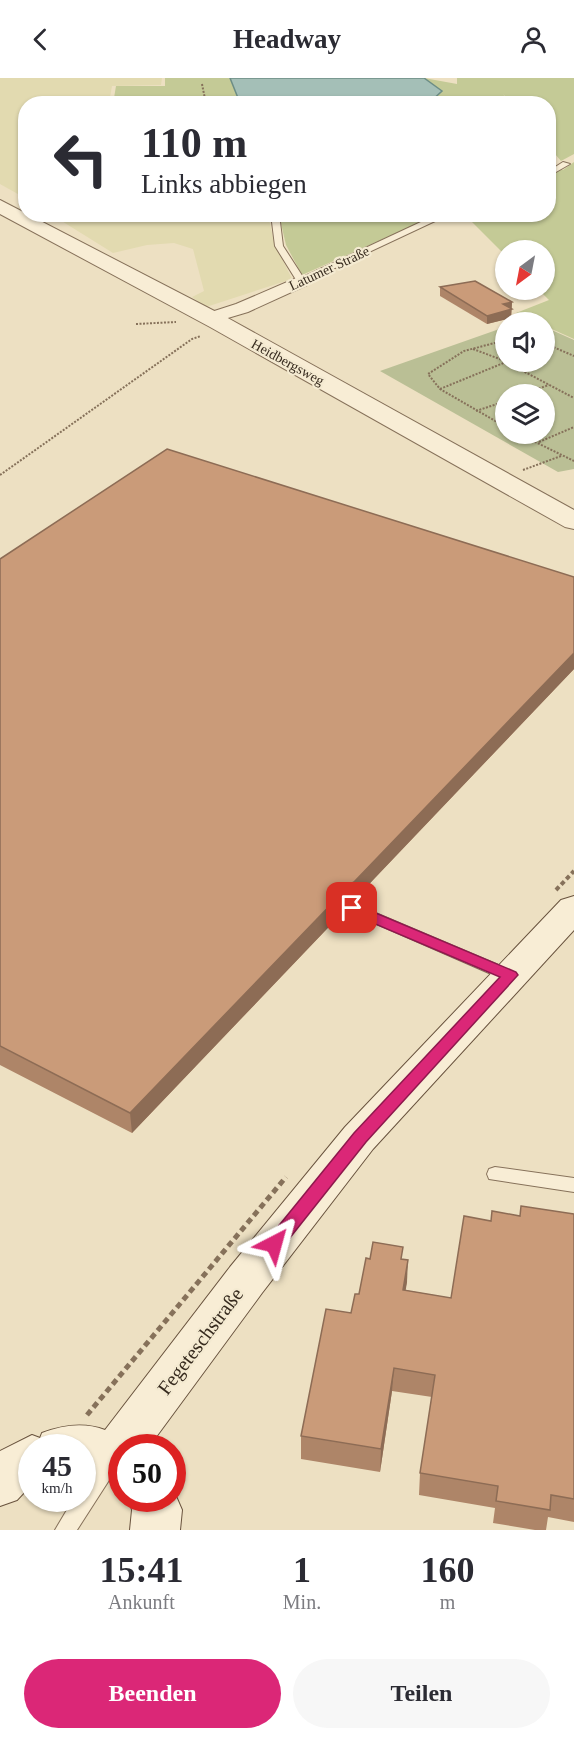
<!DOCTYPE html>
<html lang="de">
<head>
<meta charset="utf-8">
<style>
  :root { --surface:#fff; --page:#f7f7f7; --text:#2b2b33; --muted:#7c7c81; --accent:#db2777 }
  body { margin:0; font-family:"Times New Roman",serif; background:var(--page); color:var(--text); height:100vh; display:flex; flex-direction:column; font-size:22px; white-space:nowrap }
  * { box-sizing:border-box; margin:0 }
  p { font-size:20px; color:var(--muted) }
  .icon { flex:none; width:33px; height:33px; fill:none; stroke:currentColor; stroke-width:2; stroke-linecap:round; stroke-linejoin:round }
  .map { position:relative; height:1452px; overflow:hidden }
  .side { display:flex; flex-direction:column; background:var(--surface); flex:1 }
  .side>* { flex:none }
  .guide { position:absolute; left:18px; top:18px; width:538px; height:126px; border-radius:24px; box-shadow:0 2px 4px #0004; background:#fff; color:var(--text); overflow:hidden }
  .needle { width:39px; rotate:212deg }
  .controls { position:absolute; left:495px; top:162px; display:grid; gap:12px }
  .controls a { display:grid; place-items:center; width:60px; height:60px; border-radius:50%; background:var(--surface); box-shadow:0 2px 4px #0004; font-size:30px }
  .speed { position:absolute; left:18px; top:1356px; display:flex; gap:12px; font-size:30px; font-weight:700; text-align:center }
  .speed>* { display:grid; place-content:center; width:78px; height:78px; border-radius:50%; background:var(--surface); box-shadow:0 2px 4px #0004; line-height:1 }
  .speed small { font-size:15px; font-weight:400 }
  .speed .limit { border:9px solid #d22; background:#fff; color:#111 }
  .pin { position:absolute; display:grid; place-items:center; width:51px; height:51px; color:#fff; margin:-26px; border-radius:12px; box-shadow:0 3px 9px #0006 }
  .me { position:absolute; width:66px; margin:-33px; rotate:39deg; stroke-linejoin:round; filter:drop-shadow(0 0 4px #0008) }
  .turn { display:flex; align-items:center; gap:21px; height:126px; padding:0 24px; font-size:27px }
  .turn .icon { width:78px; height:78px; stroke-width:2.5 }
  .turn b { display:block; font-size:42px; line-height:51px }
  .eta { display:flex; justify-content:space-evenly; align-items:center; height:102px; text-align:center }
  .eta b { font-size:36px; font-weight:800; line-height:42px }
  .cta { display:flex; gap:12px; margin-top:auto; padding:12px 24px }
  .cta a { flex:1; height:69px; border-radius:36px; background:var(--accent); color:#fff; font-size:24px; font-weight:800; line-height:69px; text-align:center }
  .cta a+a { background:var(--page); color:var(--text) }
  header { display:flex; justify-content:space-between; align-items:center; height:78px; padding:0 24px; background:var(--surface); font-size:27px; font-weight:800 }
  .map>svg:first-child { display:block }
  .farmland { fill:#e2dab0 }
  .green { fill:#c4ca96 }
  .cemetery { fill:#babf95; fill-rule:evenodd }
  .water { fill:#a4bfb7; stroke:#6c8d85; stroke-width:1.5 }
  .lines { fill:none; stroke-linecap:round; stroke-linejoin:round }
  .service-casing { stroke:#86715a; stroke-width:2 }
  .minor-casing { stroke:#86715a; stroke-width:2 }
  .tertiary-casing { stroke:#86715a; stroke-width:2 }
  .secondary-casing { stroke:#68523d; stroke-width:2 }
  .path-far2 { stroke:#86715a; stroke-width:2; stroke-dasharray:2 1.5; stroke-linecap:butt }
  .path-far1 { stroke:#86715a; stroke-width:4; stroke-dasharray:4.5 3; stroke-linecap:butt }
  .path { stroke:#86715a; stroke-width:5; stroke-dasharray:6 4; stroke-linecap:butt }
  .service { fill:#f8edd5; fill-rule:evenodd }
  .minor { fill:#f8edd5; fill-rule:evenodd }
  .tertiary { fill:#f8edd5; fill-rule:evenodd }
  .secondary { fill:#f8edd5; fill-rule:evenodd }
  .wall { fill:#ae8568 }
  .shaded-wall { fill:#8d6c55 }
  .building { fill:#ca9b79; stroke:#8d6c55; stroke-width:1.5 }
  .route { fill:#db2777; stroke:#8e194d; stroke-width:1.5 }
  .labels { text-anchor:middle; stroke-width:4.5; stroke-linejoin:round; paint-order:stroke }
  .far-street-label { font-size:14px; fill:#362a1e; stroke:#f4ead1 }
  .near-street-label { font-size:20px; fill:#362a1e; stroke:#f4ead1 }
</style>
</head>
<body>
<header><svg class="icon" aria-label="back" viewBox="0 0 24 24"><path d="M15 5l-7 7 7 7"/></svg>Headway<svg class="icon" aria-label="person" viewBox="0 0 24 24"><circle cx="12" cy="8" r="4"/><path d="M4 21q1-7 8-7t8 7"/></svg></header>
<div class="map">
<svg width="574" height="1452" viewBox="0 0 574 1452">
  <rect width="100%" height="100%" fill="#ede0c2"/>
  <g class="farmland">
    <path d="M0,0H162L161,7L112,8L109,25L26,26L25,120L0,106Z"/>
    <path d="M52,137H268L274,164L292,201L206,229L192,219L204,213L193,171L174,165L147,167L113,175Z"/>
  </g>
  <g class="green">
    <path d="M165,0H230L240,25L113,26L116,8H165Z"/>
    <path d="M424,0L457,6V0H574V76L561,83L549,69V26L511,25L503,16L509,25H429L442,13Z"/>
    <path d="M574,84V261L545,248L544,244H538L516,235L549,222L539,212H544V172H506L505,177L467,139L468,136H549V86L563,92Z"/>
    <path d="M279,137H437L302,197L286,167Z"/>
  </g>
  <path class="cemetery" d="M505,249L506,284H544L545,249L574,262V391L558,394L380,293ZM506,316H544V356H506Z"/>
  <path class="water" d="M230,0H424L442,13L429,25H240Z"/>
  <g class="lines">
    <defs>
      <g id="service">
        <path d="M563,84L570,86L549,98V93Z"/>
        <path d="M271,136H279L283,168L303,199L438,136H450L301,206L298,205L275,168Z"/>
        <path d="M352,825L515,894L518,898L515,902H505L347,833L345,830Z"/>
        <path d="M495,1089L574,1100V1114L489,1101L487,1096L489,1091Z"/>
        <path d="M113,1370L120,1373L122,1382L77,1452H55L74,1420H82V1408L106,1373Z"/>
      </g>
      <path id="minor" d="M301,198L307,199L310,203L307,207L248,234L211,245L202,240L205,236L236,226Z"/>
      <path id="tertiary" d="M0,122L226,239L574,432V451L565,449L210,249L0,136Z"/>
      <g id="secondary">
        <path d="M574,818V852L373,1071L262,1215L148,1370H122V1400L91,1389L82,1390V1370H32V1406L17,1422L0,1428V1373L32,1357L40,1360L42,1355C63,1347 84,1344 105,1352L230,1189L345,1049L561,822Z"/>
        <path d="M172,1409L182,1432L180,1452H130L132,1432L129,1420H172Z"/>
      </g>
    </defs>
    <use href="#service" class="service-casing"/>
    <use href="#minor" class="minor-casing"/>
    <use href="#tertiary" class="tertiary-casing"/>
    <use href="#secondary" class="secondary-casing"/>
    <g class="path-far2">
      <path d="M202,6L206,26"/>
      <path d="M136,246L176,244"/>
      <path d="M506,262L464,273L428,296L440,311L506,349"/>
      <path d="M544,265L574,278"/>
      <path d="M473,271L505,283"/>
      <path d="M506,284L574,320"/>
      <path d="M440,311L506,284"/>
      <path d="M522,316L549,307"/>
      <path d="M476,333L506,323"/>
      <path d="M519,356L574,383"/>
      <path d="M539,364L574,349"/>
      <path d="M523,392L561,378"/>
      <path d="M0,397L192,261L201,258"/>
    </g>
    <path class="path-far1" d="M556,812L574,793"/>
    <path class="path" d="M87,1337L286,1099"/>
    <use href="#service" class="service"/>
    <use href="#minor" class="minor"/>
    <use href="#tertiary" class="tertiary"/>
    <use href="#secondary" class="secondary"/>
  </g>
  <g class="wall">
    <path d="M440,209L512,224L511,240L487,246L440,218Z"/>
    <path d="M0,481L574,499V591L353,823L344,828V833L132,1055L0,987Z"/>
    <path d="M574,1136V1444L548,1439L546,1452H535L493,1445L495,1430L419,1417L420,1395L432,1319L392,1313L380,1394L301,1381V1358L351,1235L359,1216L370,1181H402L407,1204L405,1212L451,1220L491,1143L520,1138Z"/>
  </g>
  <g class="shaded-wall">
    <path d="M512,224L511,240L487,246V238L503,226Z"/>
    <path d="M574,575V591L353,823L344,828V833L132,1055L130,1035L344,809Z"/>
    <path d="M408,1182L407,1204L402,1235L403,1212Z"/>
    <path d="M394,1290L392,1313L380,1394L381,1371Z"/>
  </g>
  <g class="building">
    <path d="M475,203L512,224L503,226L512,231L487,238L440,209Z"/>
    <path d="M167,371L574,499V575L354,804L344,809V813L130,1035L0,968V481Z"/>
    <path d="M521,1128L574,1136V1421L551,1417L550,1432L496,1423L498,1408L420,1395L435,1297L394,1290L381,1371L301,1358L326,1231L351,1235L355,1216H359L366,1180L370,1181L373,1164L403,1169L401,1181L408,1182L403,1212L451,1220L464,1138L491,1143L492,1133L520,1138Z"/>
  </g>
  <path class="route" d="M352,825L516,894L518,897L366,1064L281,1171L274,1173L268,1171L265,1166L268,1161L354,1055L500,899L347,834L345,830L347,827Z"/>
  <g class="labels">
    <g class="far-street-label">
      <text transform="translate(329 190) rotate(-25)" y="5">Latumer Straße</text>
      <text transform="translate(288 284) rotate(29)" y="5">Heidbergsweg</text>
    </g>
    <g class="near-street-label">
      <text transform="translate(200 1263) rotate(-53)" y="7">Fegeteschstraße</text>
    </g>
  </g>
</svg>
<div class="controls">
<a><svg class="needle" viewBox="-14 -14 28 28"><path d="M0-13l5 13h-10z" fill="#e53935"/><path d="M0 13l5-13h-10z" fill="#7c7c81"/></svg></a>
<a><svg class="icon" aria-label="sound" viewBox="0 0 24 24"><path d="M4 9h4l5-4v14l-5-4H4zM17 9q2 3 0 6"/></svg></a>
<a><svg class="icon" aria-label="layers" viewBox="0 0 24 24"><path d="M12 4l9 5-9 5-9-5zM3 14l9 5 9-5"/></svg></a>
</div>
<div class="speed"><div>45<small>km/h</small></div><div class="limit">50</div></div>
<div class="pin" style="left:352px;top:830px;background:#d93025"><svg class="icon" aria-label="arrive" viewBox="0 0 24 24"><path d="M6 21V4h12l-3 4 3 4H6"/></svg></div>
<svg class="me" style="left:274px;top:1166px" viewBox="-20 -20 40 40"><path d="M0-17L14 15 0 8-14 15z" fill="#db2777" stroke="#fff" stroke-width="4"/></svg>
<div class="guide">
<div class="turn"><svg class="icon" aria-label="left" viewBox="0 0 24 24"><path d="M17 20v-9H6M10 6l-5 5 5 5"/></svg><div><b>110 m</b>Links abbiegen</div></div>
</div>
</div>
<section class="side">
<div class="eta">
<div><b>15:41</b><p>Ankunft</p></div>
<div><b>1</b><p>Min.</p></div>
<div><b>160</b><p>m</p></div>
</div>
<div class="cta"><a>Beenden</a><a>Teilen</a></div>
</section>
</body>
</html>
